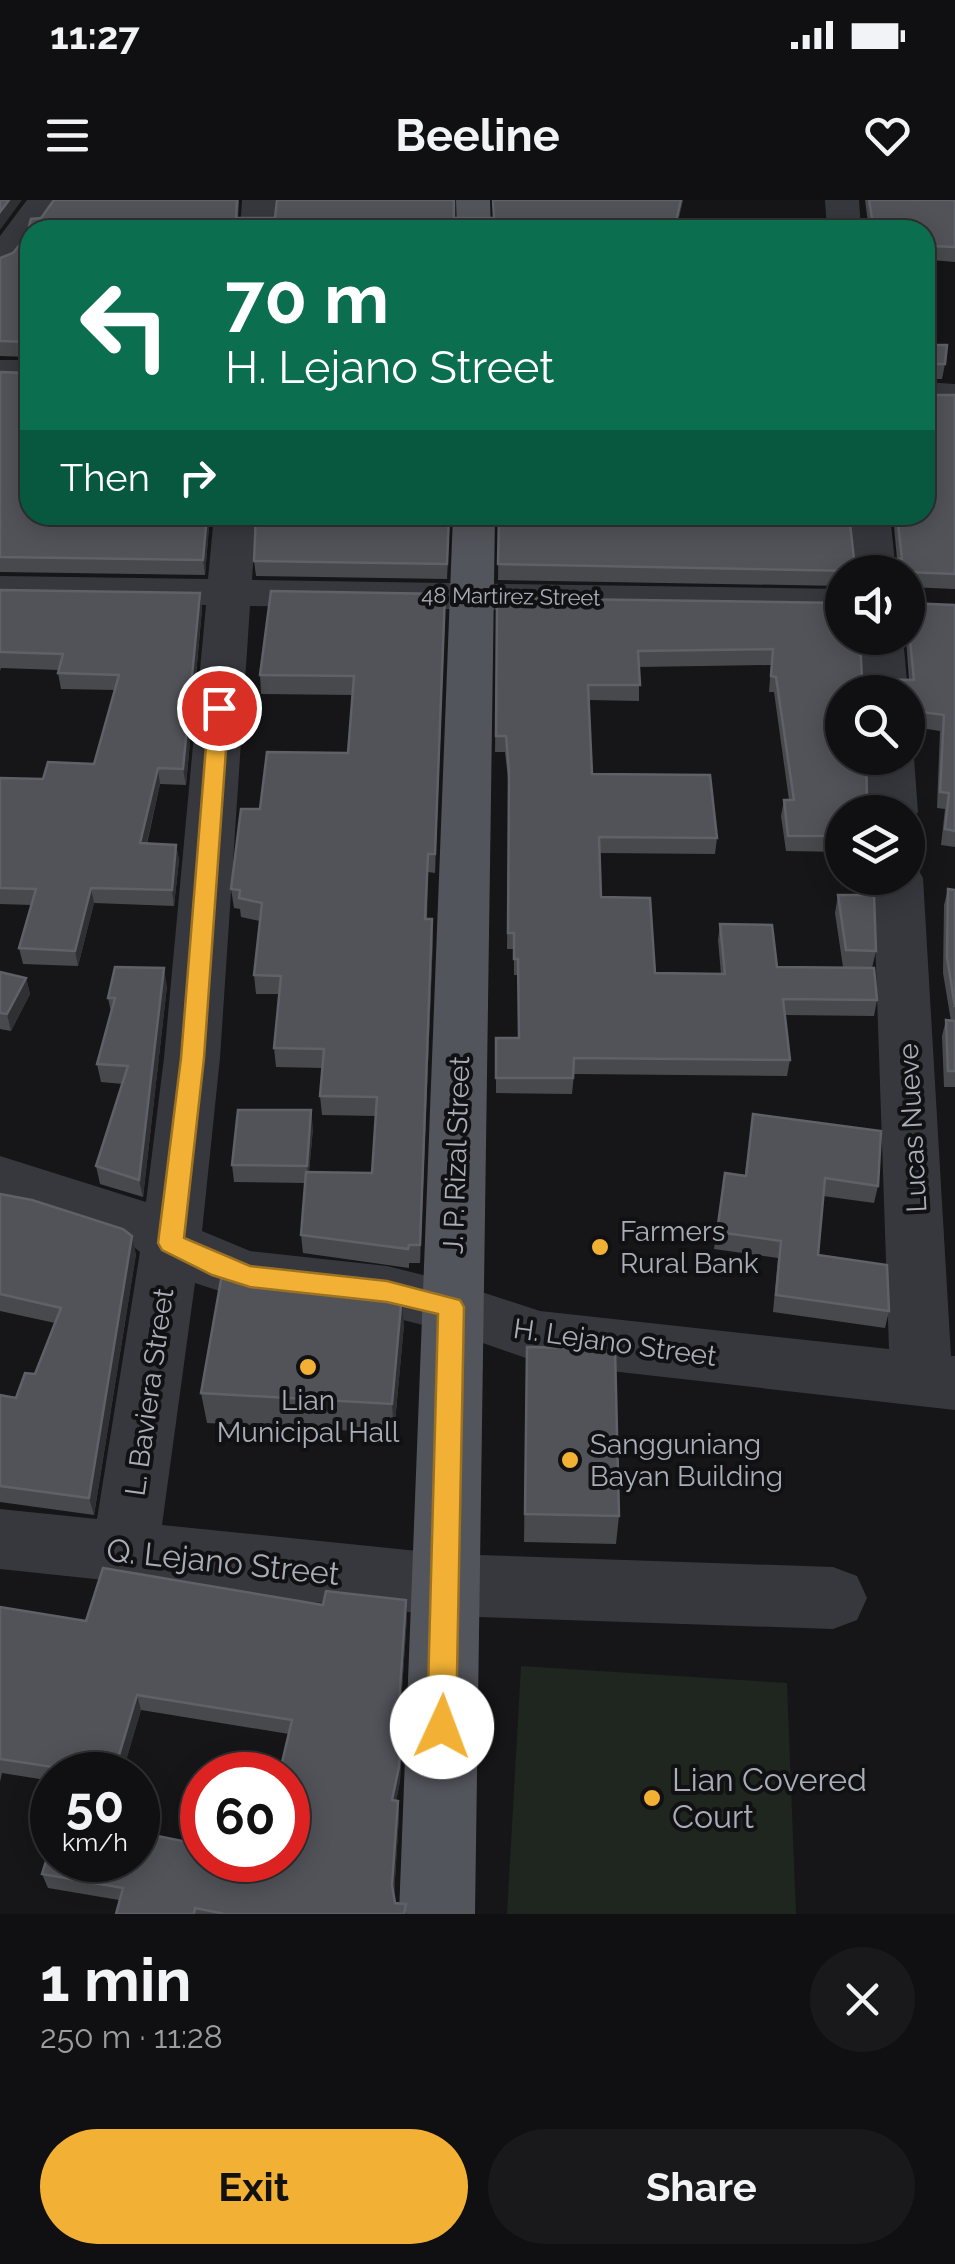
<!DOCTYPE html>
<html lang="en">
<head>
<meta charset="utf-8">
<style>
  :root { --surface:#101012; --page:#19191b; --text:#f1f3f6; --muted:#9c9d9f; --line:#303032; --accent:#f2b134 }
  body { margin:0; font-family:Raleway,sans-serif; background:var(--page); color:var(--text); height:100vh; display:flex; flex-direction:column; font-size:38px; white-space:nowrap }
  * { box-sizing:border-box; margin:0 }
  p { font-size:32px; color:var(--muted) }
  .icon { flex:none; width:55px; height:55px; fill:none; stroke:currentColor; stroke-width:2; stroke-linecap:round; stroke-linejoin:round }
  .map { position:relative; height:1714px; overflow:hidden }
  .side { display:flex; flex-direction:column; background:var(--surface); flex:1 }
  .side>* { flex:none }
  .top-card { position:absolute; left:20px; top:20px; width:915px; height:305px; border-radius:30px; box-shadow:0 5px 25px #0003,0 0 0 2px var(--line); background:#0b6e4f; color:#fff; overflow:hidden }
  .fabs { position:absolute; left:825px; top:355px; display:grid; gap:20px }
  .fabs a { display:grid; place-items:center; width:100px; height:100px; border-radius:50%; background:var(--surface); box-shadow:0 5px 25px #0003,0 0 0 2px var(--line); font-size:50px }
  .speed { position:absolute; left:30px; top:1552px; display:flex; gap:20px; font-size:50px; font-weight:700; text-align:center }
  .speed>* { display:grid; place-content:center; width:130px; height:130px; border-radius:50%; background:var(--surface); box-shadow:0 5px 25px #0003,0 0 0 2px var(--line); line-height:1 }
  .speed small { font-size:25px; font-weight:400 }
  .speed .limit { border:15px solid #d22; background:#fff; color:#111 }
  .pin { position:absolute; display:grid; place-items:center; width:85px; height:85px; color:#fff; margin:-42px; border:5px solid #fff; border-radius:50%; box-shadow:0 2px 10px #0007 }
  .me { position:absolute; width:110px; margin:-55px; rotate:2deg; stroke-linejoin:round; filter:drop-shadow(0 0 8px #0008) }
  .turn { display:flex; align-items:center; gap:35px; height:210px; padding:0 40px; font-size:45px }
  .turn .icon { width:130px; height:130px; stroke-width:2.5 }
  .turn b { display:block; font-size:70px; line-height:85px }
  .then { display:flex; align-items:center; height:95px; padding:0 40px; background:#0003; gap:20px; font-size:38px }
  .round { display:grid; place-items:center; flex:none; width:105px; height:105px; border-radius:52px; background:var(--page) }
  .headline { display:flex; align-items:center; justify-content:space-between; height:170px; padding:0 40px }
  h1 { font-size:60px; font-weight:700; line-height:75px }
  .primary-button { display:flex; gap:20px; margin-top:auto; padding:20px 40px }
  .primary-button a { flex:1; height:115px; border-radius:60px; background:var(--accent); color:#111; font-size:40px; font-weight:700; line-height:115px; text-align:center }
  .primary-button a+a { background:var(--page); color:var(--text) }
  .status { display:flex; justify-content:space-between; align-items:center; height:70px; padding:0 50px; background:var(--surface); direction:ltr }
  .status svg { height:28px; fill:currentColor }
  header { display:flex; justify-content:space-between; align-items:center; height:130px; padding:0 40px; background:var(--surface); font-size:45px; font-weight:700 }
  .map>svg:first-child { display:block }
  .green { fill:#1e261f }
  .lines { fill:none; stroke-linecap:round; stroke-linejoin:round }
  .minor { fill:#37383d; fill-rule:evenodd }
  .major { fill:#53555c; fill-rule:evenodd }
  .wall { fill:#47494d }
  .shaded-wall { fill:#2f3033 }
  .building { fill:#525359; stroke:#5f6168; stroke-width:2.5 }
  .route { fill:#f2b134; stroke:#9d7322; stroke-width:2.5 }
  .poi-dot { fill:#f2b134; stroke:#111113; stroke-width:4 }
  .labels { text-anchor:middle; stroke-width:8; stroke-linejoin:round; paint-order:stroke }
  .far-street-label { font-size:22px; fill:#a8adb8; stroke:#111113 }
  .street-label { font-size:28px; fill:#a8adb8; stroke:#111113 }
  .poi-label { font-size:28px; fill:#a8adb8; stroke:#111113; text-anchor:start }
  .near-street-label { font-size:32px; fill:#a8adb8; stroke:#111113 }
  .near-poi-label { font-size:32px; fill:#a8adb8; stroke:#111113; text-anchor:start }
</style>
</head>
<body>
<div class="status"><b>11:27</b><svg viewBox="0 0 49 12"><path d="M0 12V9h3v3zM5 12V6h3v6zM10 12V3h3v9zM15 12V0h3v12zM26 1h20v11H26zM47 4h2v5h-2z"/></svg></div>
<header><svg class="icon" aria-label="menu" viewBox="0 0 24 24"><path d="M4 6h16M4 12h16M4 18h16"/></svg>Beeline<svg class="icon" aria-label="heart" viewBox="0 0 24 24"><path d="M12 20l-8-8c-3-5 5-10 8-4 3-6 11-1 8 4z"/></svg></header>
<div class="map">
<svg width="955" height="1714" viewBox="0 0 955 1714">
  <rect width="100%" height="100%" fill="#161618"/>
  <path class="green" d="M521,1466L787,1483L796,1714H507Z"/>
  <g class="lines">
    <g class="minor">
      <path d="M27,0H62L40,30H30C30,49 19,66 0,71V36Z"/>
      <path d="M242,0H276L274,30H240Z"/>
      <path d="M825,0H859L861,30H827Z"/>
      <rect x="0" y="160" width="30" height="24"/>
      <path d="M925,182L955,184V208L925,206Z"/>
      <path d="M214,315H256L252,380L842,389V415L250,406L220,858L202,1031L250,1051L387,1066L451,1082L540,1111L889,1149L873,678H908V663L916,666L923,678L951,1156H955V1210L540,1163L451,1132L387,1116L250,1101L195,1083L162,1325L447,1354L833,1367L857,1376L867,1398L857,1420L833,1429L447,1416L0,1369V1309L97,1319L140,1052L129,1043L0,1002V956L146,1002L164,858L206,405L0,402V376L208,379Z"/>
      <path d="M848,315H890L896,372H854Z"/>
      <path d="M859,438H903L908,492V493L862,492Z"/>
      <path d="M908,548L914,558L918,612L908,624V612H868L866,558H908Z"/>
    </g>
    <g class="major">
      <path d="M456,0H490L491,30H457Z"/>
      <path d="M453,315H495L475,1714H399Z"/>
    </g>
  </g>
  <g class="wall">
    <path d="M54,0H239L238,18H275L277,0H454V18H493V0H683L676,30H30V157L0,156V58L13,53L26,37L31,19L41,18Z"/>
    <path d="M865,0H955V62L931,60L928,114L932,145L945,164L942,179H925V30H869Z"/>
    <path d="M0,172L30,315H210L205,375L0,372Z"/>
    <path d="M927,195L955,196V389L908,387V403L955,405V647L941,645L945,609L937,608L940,531L908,526V492H842V652L786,651L781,616L784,600H789L774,492H769L771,465L639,467V501L589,500L592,574L717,638L715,654L599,653L601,697L655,773L721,774L718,740L720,724L777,767H843L835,713L838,695L876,751L872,768L877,800L874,816L785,815L790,860L787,876L574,874L572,894L496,893V838H518V775H514V749H507L509,588L505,552H495L497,398L842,403L862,479L909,480L906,438H908V372H842V386L498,380L499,315L854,359H897L893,315H925Z"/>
    <path d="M450,315L447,379L256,376L254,361Z"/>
    <path d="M0,390L200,393L202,409L186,585L160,584L147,644L176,645L179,660L174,706L94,703L78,766L23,764L19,748L31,705L0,704V578L43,579L94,564L115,490L61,489L58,473L59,470L1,468L0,471Z"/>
    <path d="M445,413L435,673L428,672L427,719L433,738L420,1063H409V1068L303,1053L301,1035L305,983L234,982L232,965L313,928L309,972L372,973L376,916L322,915L320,896L323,868L276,867L274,848L279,794H256L254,775L260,721L241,717L240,709L234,708L231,689L260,609L348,553L353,495L261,494L260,475Z"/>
    <path d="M948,689L955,690V887H944L942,836L946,820L951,821L943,773L944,705Z"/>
    <path d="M0,772L26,778L30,794L11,831L0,829Z"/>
    <path d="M167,786L143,997L100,984L96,966L123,884L101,882L97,864L111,812L108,798Z"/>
    <path d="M753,914L878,986L874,1003L823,996L818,1055L889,1111L885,1128L773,1112L778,1058L714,1049L725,973L745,975Z"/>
    <path d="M0,994L136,1054L94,1315L0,1302V1195L16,1198L35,1174L55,1123L0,1111Z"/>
    <path d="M404,1124L394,1233L207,1223L201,1193Z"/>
    <path d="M526,1176L619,1316L616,1344L524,1342Z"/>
    <path d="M323,1405L407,1416L401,1504L403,1519L400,1581L396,1601H398L399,1615L394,1694L395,1703L407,1714H116L119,1700L48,1688L42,1674L288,1660L289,1587H288V1575H280V1571L289,1534L141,1510L122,1573L129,1575H52V1581L2,1573L0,1582V1407L86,1421Z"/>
  </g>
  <g class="shaded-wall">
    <path d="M9,0H22L0,30V12Z"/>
    <path d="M681,0H683L676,30H674Z"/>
    <path d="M207,315H210L205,375L203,360Z"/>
    <path d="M200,393L202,409L186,585L183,569Z"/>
    <path d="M445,394V413L435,673V654Z"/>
    <path d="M158,568L160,584L143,659L140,643Z"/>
    <path d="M176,645L179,660L174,706L172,690Z"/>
    <path d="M91,688L94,703L78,766L75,751Z"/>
    <path d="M432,719L433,738L420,1063V1045Z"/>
    <path d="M164,768L167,786L143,997L139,980Z"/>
    <path d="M26,778L30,794L11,831L7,814Z"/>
    <path d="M311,910L313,928L308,983L307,966Z"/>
    <path d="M132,1036L136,1054L94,1315L89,1298Z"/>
    <path d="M402,1094L404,1124L394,1233L392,1204Z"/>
    <path d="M406,1400L407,1416L400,1519L399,1504Z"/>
    <path d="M137,1495L141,1510L122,1575L114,1572Z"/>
    <path d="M402,1504L400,1581L394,1614L392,1600Z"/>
    <path d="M398,1601L399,1615L394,1698L392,1685Z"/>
  </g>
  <g class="building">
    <path d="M0,0H9L0,12Z"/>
    <path d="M54,0H237L236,18H275L277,0H454V18H494L493,0H681L674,30H30V142L0,141V58L13,53L26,37L31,19L41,18Z"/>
    <path d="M869,0H955V47L932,46L928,114L934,115L932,145H947L945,164H925V167V30H874Z"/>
    <path d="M30,170V315H207L203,360L0,357V172L27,173Z"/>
    <path d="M925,192L927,195H955V374L908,372V403L955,405V631L945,629L949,593L940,592L944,515L908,510V492H842V558H866L867,596L880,601L882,612H842V636H788L784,600H794L776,477L771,476L773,449L638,451L640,485H588L592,574L710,575L717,638L599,637L601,697L650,698L655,773L725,774L720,724L772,725L777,767L874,768L877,800L783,799L790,860L574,858L573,878H496V838H519L518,759H514V733H508L509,572L506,536H496L497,398L842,403V438H860L862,479L914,480L908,420V372L498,364L499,315H849L854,359H902L897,315H925Z"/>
    <path d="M256,315H449L447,364L254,361Z"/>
    <path d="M0,390L200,393L183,569L158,568L140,643L176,645L172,690L91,688L75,751L19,748L36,689L0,688V578L43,579L48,562L94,564L119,475L58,473L63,454L0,452Z"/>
    <path d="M271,391L445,394L435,654H428L425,719H432L420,1045H409L408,1049L301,1035L306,972L372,973L377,897L320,896L324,849L274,848L281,776L254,775L262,703L239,698L240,690L231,689L241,609H260L267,552L348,553L354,476L260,475Z"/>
    <path d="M948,689L955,690V807L947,757Z"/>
    <path d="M838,695H874L876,751L846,750Z"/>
    <path d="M115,767L164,768L139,980L96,966L128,866L97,864L115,798H108Z"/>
    <path d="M0,772L26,778L7,814L0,813Z"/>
    <path d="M946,820L955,821V871H948Z"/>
    <path d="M238,910H311L307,966L232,965Z"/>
    <path d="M753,914L881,931L878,986L825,978L818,1055L887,1065L889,1111L776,1095L781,1041L717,1032L725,973L746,976Z"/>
    <path d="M0,994L32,1000L123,1029L132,1036L89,1298L0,1286V1195L16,1198L25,1173L35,1174L61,1108L0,1094Z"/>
    <path d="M222,1074L402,1094L392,1204L201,1193Z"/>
    <path d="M527,1147L615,1149L619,1316L525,1314Z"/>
    <path d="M103,1368L323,1405L326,1391L406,1400L399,1504H402L399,1567L392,1600L398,1601L392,1685L395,1703L406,1704L404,1714H225L195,1708L194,1714H116L123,1688L42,1674L52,1642V1660H138V1632L202,1645V1660H288V1594L292,1573L280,1571L292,1520L137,1495L114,1572L129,1575H64L66,1569L0,1559V1407L86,1421Z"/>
  </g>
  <path class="route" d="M219,502L229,508L204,858L184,1038L250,1066L387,1081L460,1100L464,1107L456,1527L452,1537L442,1541L431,1537L427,1527L438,1114L387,1102L250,1087L212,1075L162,1050L158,1043L181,858L209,508Z"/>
  <g class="poi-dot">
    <circle cx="600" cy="1047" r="10"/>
    <circle cx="308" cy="1167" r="10"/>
    <circle cx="570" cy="1260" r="10"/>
    <circle cx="652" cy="1598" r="10"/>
  </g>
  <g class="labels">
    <g class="far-street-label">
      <text transform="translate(511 396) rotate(1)" y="8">48 Martirez Street</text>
    </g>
    <g class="street-label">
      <text transform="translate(912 928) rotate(-93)" y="10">Lucas Nueve</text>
      <text transform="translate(456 955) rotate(-88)" y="10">J. P. Rizal Street</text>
      <text transform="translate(615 1142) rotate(8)" y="10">H. Lejano Street</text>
      <text transform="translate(149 1192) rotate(-82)" y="10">L. Baviera Street</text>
    </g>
    <g class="poi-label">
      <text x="620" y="1041">Farmers<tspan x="620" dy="32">Rural Bank</tspan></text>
      <text x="308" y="1210" text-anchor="middle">Lian<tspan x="308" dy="32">Municipal Hall</tspan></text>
      <text x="590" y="1254">Sangguniang<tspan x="590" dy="32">Bayan Building</tspan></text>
    </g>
    <g class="near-street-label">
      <text transform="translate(223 1362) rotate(6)" y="11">Q. Lejano Street</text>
    </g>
    <g class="near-poi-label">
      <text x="672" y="1591">Lian Covered<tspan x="672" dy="37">Court</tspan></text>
    </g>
  </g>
</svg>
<div class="fabs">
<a><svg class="icon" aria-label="sound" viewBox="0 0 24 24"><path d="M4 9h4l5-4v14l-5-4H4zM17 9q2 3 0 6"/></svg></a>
<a><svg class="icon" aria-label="search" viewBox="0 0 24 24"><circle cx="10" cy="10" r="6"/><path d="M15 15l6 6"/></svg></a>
<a><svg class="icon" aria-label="layers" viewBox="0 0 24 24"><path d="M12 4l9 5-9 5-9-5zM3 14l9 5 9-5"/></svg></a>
</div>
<div class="speed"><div>50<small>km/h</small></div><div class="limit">60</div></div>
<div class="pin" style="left:219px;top:508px;background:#d93025"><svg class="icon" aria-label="arrive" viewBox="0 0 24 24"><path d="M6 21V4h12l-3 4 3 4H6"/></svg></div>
<svg class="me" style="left:442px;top:1527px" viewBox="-20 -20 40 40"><circle r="19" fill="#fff"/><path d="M0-13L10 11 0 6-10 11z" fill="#f2b134"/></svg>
<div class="top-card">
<div class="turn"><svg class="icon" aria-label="left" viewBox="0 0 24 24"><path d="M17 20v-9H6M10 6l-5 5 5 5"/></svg><div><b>70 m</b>H. Lejano Street</div></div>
<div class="then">Then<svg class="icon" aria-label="right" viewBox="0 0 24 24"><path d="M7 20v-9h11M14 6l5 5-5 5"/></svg></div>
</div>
</div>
<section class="side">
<div class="headline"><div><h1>1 min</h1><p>250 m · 11:28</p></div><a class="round"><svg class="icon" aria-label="close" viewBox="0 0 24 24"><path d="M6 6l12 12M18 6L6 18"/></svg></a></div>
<div class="primary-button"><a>Exit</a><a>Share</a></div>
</section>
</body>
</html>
